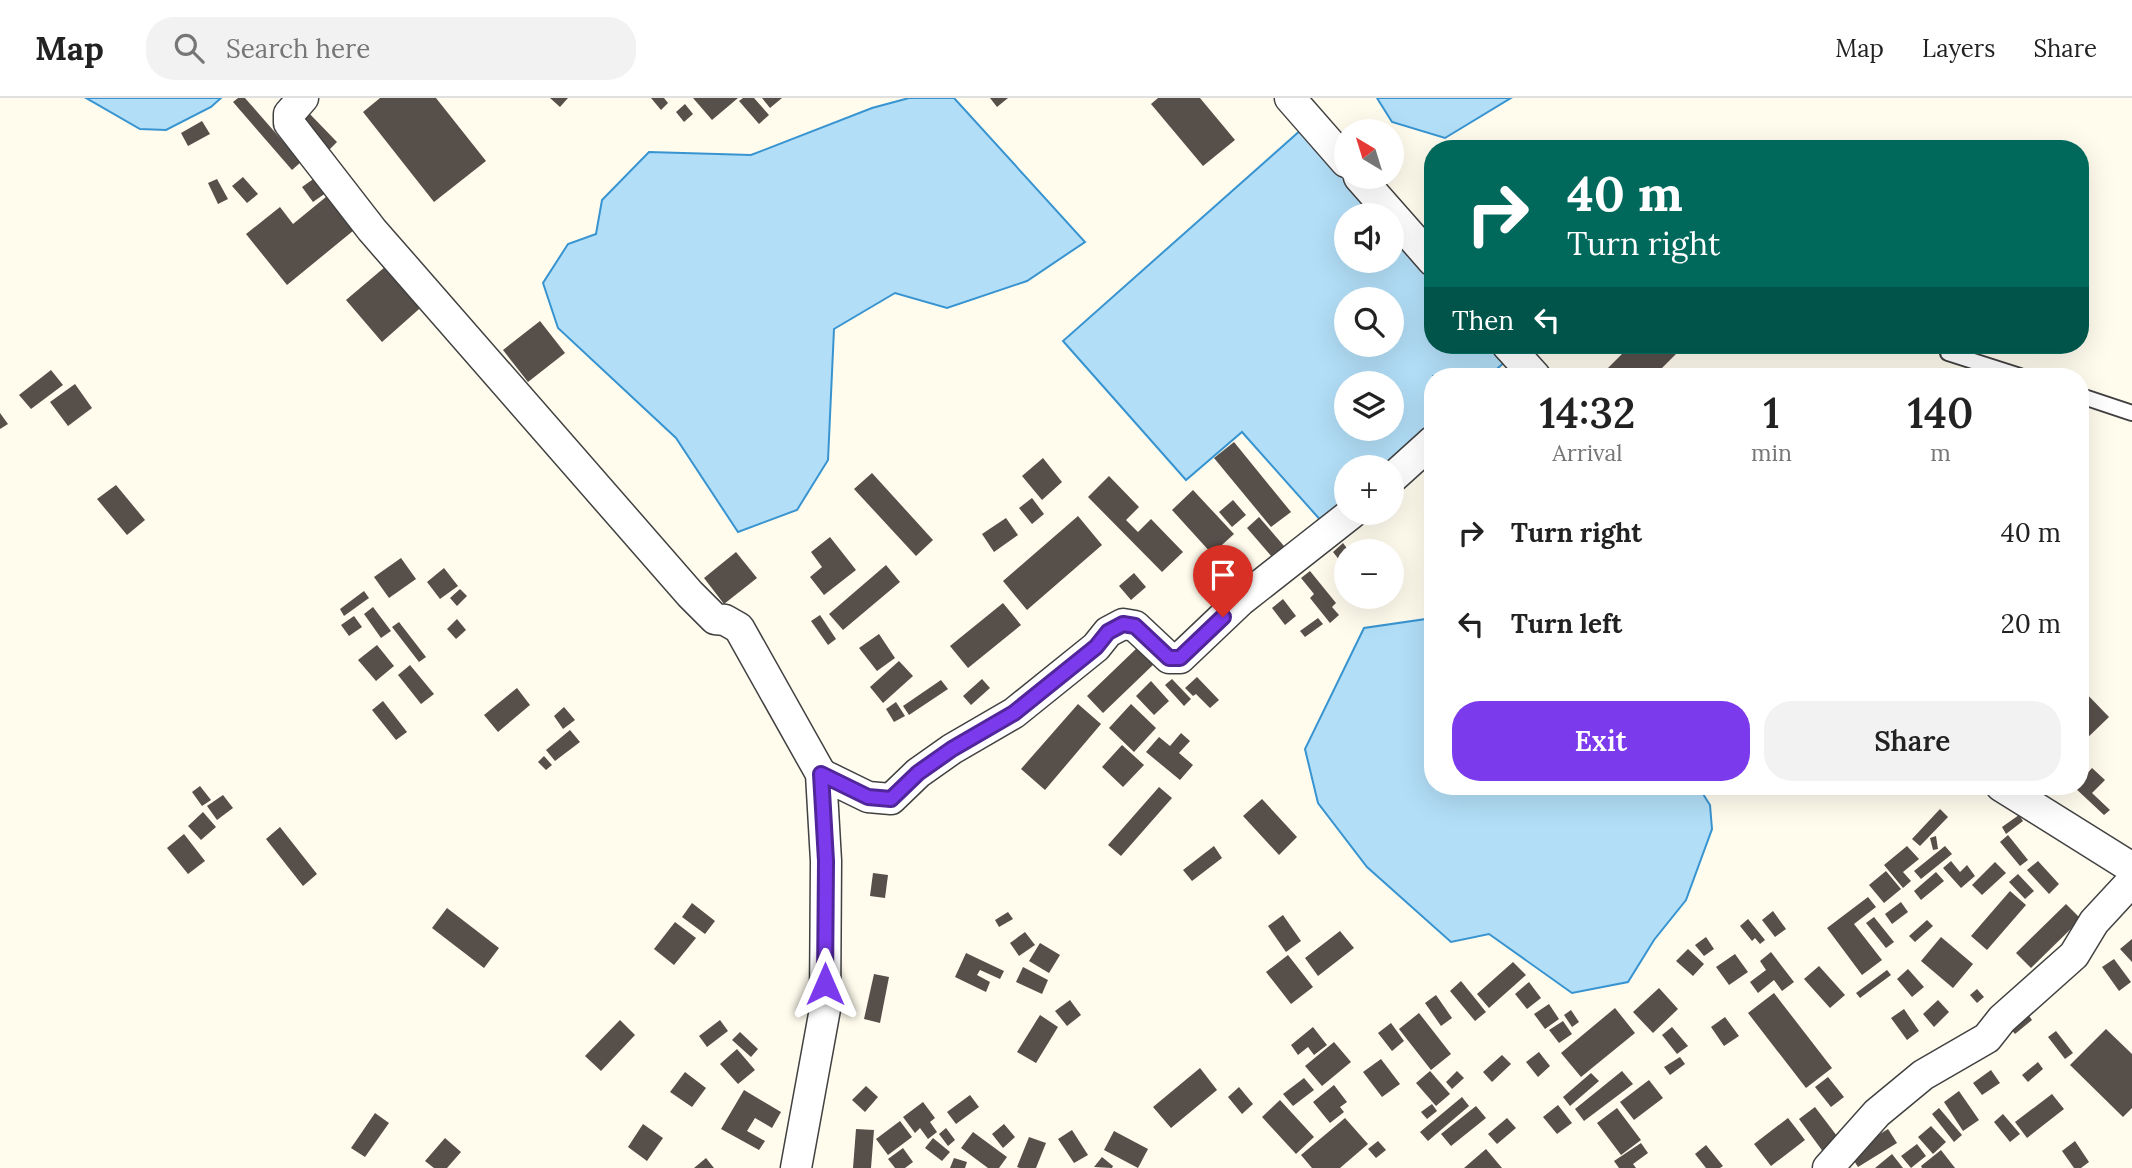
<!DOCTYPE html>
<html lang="en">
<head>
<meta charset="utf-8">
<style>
  :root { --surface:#fff; --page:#f2f2f2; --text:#222; --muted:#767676; --line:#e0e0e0; --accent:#7c3aed }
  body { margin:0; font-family:Lora,serif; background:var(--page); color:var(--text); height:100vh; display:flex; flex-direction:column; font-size:26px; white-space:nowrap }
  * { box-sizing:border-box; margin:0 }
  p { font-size:23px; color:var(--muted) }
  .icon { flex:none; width:38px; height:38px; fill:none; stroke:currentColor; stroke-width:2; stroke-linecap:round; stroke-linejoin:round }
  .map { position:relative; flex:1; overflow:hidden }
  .side { position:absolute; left:1424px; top:270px; width:665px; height:427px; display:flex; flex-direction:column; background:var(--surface); border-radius:28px; box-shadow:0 7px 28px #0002 }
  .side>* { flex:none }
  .banner { position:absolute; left:1424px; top:42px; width:665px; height:214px; border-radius:28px; box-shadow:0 7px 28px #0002; background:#00695c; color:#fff; overflow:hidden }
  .needle { width:46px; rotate:322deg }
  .tools { position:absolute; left:1334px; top:21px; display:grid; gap:14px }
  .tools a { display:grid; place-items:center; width:70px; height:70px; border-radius:50%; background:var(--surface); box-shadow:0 7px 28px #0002; font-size:35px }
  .pin { position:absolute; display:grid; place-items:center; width:60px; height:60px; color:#fff; margin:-72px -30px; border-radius:50% 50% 50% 0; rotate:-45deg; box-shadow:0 0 7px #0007 }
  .pin .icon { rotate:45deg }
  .me { position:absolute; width:77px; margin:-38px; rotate:0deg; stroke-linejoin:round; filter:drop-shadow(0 0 5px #0008) }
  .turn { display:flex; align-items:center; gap:24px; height:147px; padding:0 28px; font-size:32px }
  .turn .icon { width:91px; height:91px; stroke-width:2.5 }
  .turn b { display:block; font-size:49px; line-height:60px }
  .then { display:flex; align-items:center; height:66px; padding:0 28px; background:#0003; gap:14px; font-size:26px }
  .eta { display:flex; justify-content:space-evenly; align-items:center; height:119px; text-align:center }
  .eta b { font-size:42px; font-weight:600; line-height:49px }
  .primary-button { display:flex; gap:14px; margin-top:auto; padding:14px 28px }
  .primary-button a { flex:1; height:80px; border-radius:28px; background:var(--accent); color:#fff; font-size:28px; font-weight:600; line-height:80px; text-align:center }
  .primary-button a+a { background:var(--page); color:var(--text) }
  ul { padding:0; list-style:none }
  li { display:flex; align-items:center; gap:21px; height:91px; padding:0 28px }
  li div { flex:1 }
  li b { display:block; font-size:26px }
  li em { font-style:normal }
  header { display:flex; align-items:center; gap:42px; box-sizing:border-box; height:98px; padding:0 35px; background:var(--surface); border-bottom:2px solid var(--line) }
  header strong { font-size:33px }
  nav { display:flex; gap:38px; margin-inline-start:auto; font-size:24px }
  .search { width:490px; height:63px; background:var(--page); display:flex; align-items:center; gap:18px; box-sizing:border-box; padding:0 24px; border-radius:28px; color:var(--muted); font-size:26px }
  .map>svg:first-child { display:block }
  .water { fill:#b2def7; stroke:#3894d0; stroke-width:2; fill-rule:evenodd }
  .building { fill:#574f4a }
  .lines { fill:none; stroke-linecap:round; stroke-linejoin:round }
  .lane-casing { stroke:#414141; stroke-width:18 }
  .street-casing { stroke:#414141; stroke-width:33 }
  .lane { stroke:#fff; stroke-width:14 }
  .street { stroke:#fff; stroke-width:30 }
  .route-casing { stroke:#51269a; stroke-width:18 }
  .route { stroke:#7c3aed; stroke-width:12 }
</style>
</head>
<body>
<header>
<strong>Map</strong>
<div class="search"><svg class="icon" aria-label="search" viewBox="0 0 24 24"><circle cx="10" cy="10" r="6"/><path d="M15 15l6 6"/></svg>Search here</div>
<nav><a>Map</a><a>Layers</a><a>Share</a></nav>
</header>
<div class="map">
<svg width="2132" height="1070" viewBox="0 0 2132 1070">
  <rect width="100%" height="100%" fill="#fffcee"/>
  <g class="water">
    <path d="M86,0H221L211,9L166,32L140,31Z"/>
    <path d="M909,0H954L1085,144L1027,183L947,210L895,195L834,231L828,362L797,412L738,434L676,340L558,230L543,185L568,146L596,136L602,102L649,54L751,57L872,10Z"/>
    <path d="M1377,0H1511L1445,40L1392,24Z"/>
    <path d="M1302,31L1378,117H1346V163H1391V132L1433,179V247H1493L1507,262L1489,278H1433V327L1386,369H1346V405L1323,425L1242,334L1186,382L1063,243ZM1346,201H1391V247H1346ZM1346,285H1391V331H1346Z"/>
    <path d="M1433,520V688H1698L1710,707L1712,731L1686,802L1654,842L1628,884L1572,895L1489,836L1451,844L1367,769L1318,705L1305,651L1364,530Z"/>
  </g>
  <g class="building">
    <path d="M238,0H245L301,64L292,72L233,4Z"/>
    <path d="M380,0H436L486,63L434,104L363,14Z"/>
    <path d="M550,0H568L560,9Z"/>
    <path d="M651,0H664L668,5L661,12Z"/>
    <path d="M693,0H738L712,22Z"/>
    <path d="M743,0H754L769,17L759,26L739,3Z"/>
    <path d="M762,0H782L770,10Z"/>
    <path d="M990,0H1008L997,9Z"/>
    <path d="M1158,0H1200L1235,42L1203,68L1151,6Z"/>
    <path d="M685,6L693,16L684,24L676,14Z"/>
    <path d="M305,11L337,44L326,55L294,21Z"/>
    <path d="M202,23L210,36L188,48L181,35Z"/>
    <path d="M319,77L330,92L313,104L302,89Z"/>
    <path d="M243,79L258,96L247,105L232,88Z"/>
    <path d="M217,81L228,101L218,106L208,85Z"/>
    <path d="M332,94L359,128L287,187L246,136L280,109L293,126Z"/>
    <path d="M392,163L427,204L382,244L346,202Z"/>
    <path d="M540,223L565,255L528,284L503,252Z"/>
    <path d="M1631,247H1670L1678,254L1654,278H1600Z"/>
    <path d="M51,272L63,287L31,311L19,297Z"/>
    <path d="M75,286L92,310L68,328L50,304Z"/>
    <path d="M0,315L8,326L0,331Z"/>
    <path d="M1234,344L1291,414L1271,429L1214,360Z"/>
    <path d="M1043,360L1062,384L1042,402L1022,378Z"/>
    <path d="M872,375L933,442L916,458L854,391Z"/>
    <path d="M1109,378L1139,409L1126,422L1138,434L1151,421L1183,454L1162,474L1088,399Z"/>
    <path d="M116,387L145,422L127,437L97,401Z"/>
    <path d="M1193,392L1234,436L1212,456L1172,412Z"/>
    <path d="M1032,400L1044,416L1032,426L1019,410Z"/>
    <path d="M1233,402L1246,417L1232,429L1219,414Z"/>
    <path d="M1078,418L1102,447L1027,512L1003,483Z"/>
    <path d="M1259,419L1284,448L1272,459L1247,430Z"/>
    <path d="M1006,420L1018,437L994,454L982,436Z"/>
    <path d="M830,439L856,472L824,497L810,479L822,469L811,454Z"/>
    <path d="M1343,445L1349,453H1346L1344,468L1333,454Z"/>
    <path d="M736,454L757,480L724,506L704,480Z"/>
    <path d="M401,460L416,481L389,500L374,479Z"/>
    <path d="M886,467L900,484L843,532L829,516Z"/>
    <path d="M444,470L458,488L440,501L427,484Z"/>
    <path d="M1310,473L1336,505L1332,509L1339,517L1330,525L1310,500L1314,496L1301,480Z"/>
    <path d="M1134,475L1146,489L1131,502L1119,488Z"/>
    <path d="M460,491L467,498L457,508L450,500Z"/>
    <path d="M364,493L369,500L344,518L340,511Z"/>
    <path d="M1283,501L1296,518L1285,527L1272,510Z"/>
    <path d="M1003,505L1021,527L968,570L950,548Z"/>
    <path d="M373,509L391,533L381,540L364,516Z"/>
    <path d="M820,517L836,541L828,547L811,523Z"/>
    <path d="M354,518L362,529L349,538L341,527Z"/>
    <path d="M1318,520L1323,526L1305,539L1300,533Z"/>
    <path d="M457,521L466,532L456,541L447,531Z"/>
    <path d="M399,524L426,559L419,564L392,529Z"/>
    <path d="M879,536L895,560L877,573L859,550Z"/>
    <path d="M377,547L394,568L376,583L358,562Z"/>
    <path d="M1138,549L1154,566L1103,615L1087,598Z"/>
    <path d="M899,563L913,578L883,605L870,589Z"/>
    <path d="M410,567L434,596L421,606L398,577Z"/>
    <path d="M1197,579L1219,602L1210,610L1196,596L1193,598L1185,590Z"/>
    <path d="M982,581L990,590L971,607L963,598Z"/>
    <path d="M1172,581L1191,601L1184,608L1165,587Z"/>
    <path d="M941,582L948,591L909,617L903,608Z"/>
    <path d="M1151,583L1169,603L1154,617L1136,598Z"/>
    <path d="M517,590L530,607L498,634L484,617Z"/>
    <path d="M2081,590L2109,619L2081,646Z"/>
    <path d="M383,603L407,634L396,642L372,612Z"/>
    <path d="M896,604L905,618L894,624L886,611Z"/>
    <path d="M1078,606L1101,626L1045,692L1021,671Z"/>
    <path d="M1131,606L1156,630L1134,654L1109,630Z"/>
    <path d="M564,609L575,622L563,631L554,618Z"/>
    <path d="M570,632L580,644L555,663L546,652Z"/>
    <path d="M1181,635L1190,643L1179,655L1193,667L1180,682L1146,654L1159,639L1170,648Z"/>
    <path d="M1122,647L1144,667L1123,689L1102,669Z"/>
    <path d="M544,658L552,667L546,672L538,664Z"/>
    <path d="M2092,670L2105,682L2092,695L2110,712L2104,717L2073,688H2081V682Z"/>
    <path d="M200,688L211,702L202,708L192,694Z"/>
    <path d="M1159,689L1172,700L1121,758L1108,747Z"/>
    <path d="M223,697L233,710L217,722L207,708Z"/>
    <path d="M1262,701L1297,739L1279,757L1243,718Z"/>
    <path d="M1940,711L1948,719L1920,748L1912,741Z"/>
    <path d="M203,714L216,729L201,742L188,728Z"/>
    <path d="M2019,717L2023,723L2006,736L2002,729Z"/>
    <path d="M280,729L317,776L303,788L266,741Z"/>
    <path d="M184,736L205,763L188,776L167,750Z"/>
    <path d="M2008,737L2028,762L2020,768L2000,744Z"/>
    <path d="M1936,738L1938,751L1933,752L1930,740Z"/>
    <path d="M1214,748L1222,760L1192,783L1183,772Z"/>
    <path d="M1907,748L1919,761L1903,774L1911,783L1903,790L1884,767Z"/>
    <path d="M1945,748L1952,756L1921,781L1914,773Z"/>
    <path d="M1951,763L1960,774L1967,767L1975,778L1961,790L1943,770Z"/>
    <path d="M2038,763L2059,786L2049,796L2027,772Z"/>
    <path d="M1995,764L2006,775L1982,797L1972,787Z"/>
    <path d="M1886,773L1901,791L1884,805L1869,787Z"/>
    <path d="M1936,774L1944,783L1921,802L1914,793Z"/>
    <path d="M873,775L888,777L885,800L870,798Z"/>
    <path d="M2018,776L2034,793L2025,801L2009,784Z"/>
    <path d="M2010,793L2026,807L1987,852L1971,838Z"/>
    <path d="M1868,799L1876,809L1854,826L1882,862L1862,877L1827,830Z"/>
    <path d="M1901,804L1908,814L1892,826L1885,816Z"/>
    <path d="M692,805L715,823L705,836L682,819Z"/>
    <path d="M2066,806L2081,821L2031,870L2016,855Z"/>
    <path d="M447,810L499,850L484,870L432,830Z"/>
    <path d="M1773,813L1786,831L1775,839L1762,822Z"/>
    <path d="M1008,814L1013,821L999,829L995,822Z"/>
    <path d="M1283,817L1301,843L1286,854L1268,828Z"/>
    <path d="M1874,819L1894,844L1886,850L1866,825Z"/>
    <path d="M1748,821L1765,842L1760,846L1755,840L1752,843L1740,828Z"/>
    <path d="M1927,822L1933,828L1915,844L1909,838Z"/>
    <path d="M675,824L696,840L674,867L654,851Z"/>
    <path d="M1340,833L1354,850L1318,878L1305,860Z"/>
    <path d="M1025,834L1035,847L1019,858L1010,845Z"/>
    <path d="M1706,839L1714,851L1704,858L1695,847Z"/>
    <path d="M1941,839L1973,866L1953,890L1921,863Z"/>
    <path d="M2132,841V864L2120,851Z"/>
    <path d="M1040,845L1060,857L1049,875L1029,863Z"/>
    <path d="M1688,851L1704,866L1693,878L1676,863Z"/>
    <path d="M1771,854L1794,884L1782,893L1774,882L1758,895L1750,884L1766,872L1760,863Z"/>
    <path d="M966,855L1004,873L1000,881L980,872L977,877L990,884L986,894L955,879Z"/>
    <path d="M1735,856L1748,874L1729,887L1716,869Z"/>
    <path d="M1288,857L1313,889L1291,906L1266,874Z"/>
    <path d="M2114,861L2131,884L2119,893L2102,869Z"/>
    <path d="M1513,864L1526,877L1489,910L1477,896Z"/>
    <path d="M1819,868L1845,897L1830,910L1804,881Z"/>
    <path d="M1023,869L1048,882L1042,896L1016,884Z"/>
    <path d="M1908,871L1924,889L1912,899L1897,881Z"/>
    <path d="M1887,872L1891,877L1860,900L1856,895Z"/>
    <path d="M874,876L889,879L880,925L864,921Z"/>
    <path d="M1461,883L1486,914L1475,923L1450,893Z"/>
    <path d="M1529,884L1541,900L1527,911L1515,896Z"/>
    <path d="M1659,890L1678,911L1653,935L1633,914Z"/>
    <path d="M1977,891L1984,899L1977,905L1970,897Z"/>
    <path d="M1774,895L1832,970L1806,990L1748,915Z"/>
    <path d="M1436,897L1452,920L1441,928L1425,905Z"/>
    <path d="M1070,902L1081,917L1067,928L1055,913Z"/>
    <path d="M1938,902L1949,914L1934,929L1923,916Z"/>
    <path d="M1549,906L1559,921L1545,931L1534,916Z"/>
    <path d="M1615,910L1635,935L1581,979L1561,955Z"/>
    <path d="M1904,911L1919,933L1907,942L1891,920Z"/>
    <path d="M1571,912L1579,924L1572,929L1564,917Z"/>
    <path d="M2025,912L2032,922L2015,936L2007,926Z"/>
    <path d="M1419,915L1451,956L1431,972L1399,931Z"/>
    <path d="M1040,917L1058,929L1036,965L1017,954Z"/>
    <path d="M1725,919L1739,938L1724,948L1711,929Z"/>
    <path d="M620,922L635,937L601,973L585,958Z"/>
    <path d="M720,922L728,933L707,949L699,938Z"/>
    <path d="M1563,923L1572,936L1559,945L1549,932Z"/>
    <path d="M1391,925L1404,943L1392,953L1378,935Z"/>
    <path d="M1313,929L1327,947L1314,957L1308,949L1298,957L1291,947Z"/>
    <path d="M1672,929L1688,948L1677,956L1662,937Z"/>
    <path d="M2106,931L2132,956V1010L2123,1019L2070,967Z"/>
    <path d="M2056,933L2073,955L2065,961L2048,939Z"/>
    <path d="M740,934L758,951L751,959L732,942Z"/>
    <path d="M1334,944L1351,964L1322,988L1305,968Z"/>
    <path d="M737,951L755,972L738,986L720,966Z"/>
    <path d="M1539,954L1550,968L1538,979L1526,964Z"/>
    <path d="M1502,957L1511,966L1492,984L1483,974Z"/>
    <path d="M1680,959L1685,966L1670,977L1664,969Z"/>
    <path d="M1381,961L1400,986L1382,999L1363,974Z"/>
    <path d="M2038,964L2043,971L2028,984L2022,977Z"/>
    <path d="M1200,970L1217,992L1171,1030L1153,1009Z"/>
    <path d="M1991,972L2000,985L1982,997L1973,985Z"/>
    <path d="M1430,973L1450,996L1436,1008L1416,985Z"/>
    <path d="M1457,973L1464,980L1452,991L1446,984Z"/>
    <path d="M1622,973L1633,986L1584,1023L1575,1011Z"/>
    <path d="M685,974L706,990L692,1009L670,994Z"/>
    <path d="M1591,975L1599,983L1570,1008L1563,999Z"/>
    <path d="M1828,979L1844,999L1831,1009L1815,989Z"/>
    <path d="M1304,980L1314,992L1293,1008L1283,996Z"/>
    <path d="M1649,982L1663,1000L1634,1022L1620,1004Z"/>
    <path d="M1334,987L1347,1004L1340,1009L1344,1014L1330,1025L1313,1004Z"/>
    <path d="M866,988L878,999L865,1014L852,1002Z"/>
    <path d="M1239,989L1253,1006L1242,1016L1228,999Z"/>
    <path d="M744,992L781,1014L772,1030L755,1020L747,1033L765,1043L759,1052L721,1031Z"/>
    <path d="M1959,993L1979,1022L1963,1033L1944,1004Z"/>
    <path d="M2052,996L2064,1011L2027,1040L2015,1024Z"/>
    <path d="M970,997L979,1009L956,1026L947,1014Z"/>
    <path d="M1462,999L1469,1008L1428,1043L1420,1034Z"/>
    <path d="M1280,1002L1314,1039L1296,1056L1262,1019Z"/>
    <path d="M923,1004L935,1020L930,1024L937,1034L928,1041L920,1030L915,1035L903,1019Z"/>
    <path d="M1432,1006L1437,1013L1427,1021L1421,1014Z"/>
    <path d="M1558,1007L1572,1025L1557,1036L1543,1019Z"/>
    <path d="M1476,1008L1486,1020L1451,1048L1441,1036Z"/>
    <path d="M1815,1009L1840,1042L1824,1055L1799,1021Z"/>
    <path d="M1617,1010L1641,1042L1621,1057L1597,1025Z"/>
    <path d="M1939,1010L1962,1037L1954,1044L1932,1016Z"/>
    <path d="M375,1015L389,1025L365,1059L351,1050Z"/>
    <path d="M2003,1016L2020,1036L2010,1044L1994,1024Z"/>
    <path d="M1345,1020L1368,1046L1340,1070H1312L1301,1057Z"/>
    <path d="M1507,1020L1516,1030L1497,1046L1488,1036Z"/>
    <path d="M1788,1020L1805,1042L1771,1068L1754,1046Z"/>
    <path d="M900,1023L912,1039L888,1057L876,1041Z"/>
    <path d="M643,1026L663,1040L647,1063L628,1049Z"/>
    <path d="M1004,1026L1015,1039L1003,1050L992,1036Z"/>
    <path d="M1931,1028L1946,1044L1933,1056L1918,1039Z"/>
    <path d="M946,1030L955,1042L948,1048L939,1036Z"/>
    <path d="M856,1031L874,1032L871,1070H853Z"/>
    <path d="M1888,1031L1897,1045L1858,1069L1849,1055Z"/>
    <path d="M1072,1032L1088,1057L1074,1065L1058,1041Z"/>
    <path d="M1114,1033L1148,1051L1138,1070L1104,1052Z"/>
    <path d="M973,1034L1007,1059L999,1070H988L961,1050Z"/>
    <path d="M1029,1039L1046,1045L1036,1070H1020L1017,1069Z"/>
    <path d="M445,1040L461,1054L447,1070H434L425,1063Z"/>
    <path d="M933,1040L950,1054L942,1063L925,1050Z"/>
    <path d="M1378,1043L1386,1052L1376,1060L1368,1051Z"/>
    <path d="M2075,1043L2089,1064L2081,1070H2074L2062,1053Z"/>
    <path d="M1641,1045L1648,1055L1633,1066L1636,1070H1619L1614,1063Z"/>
    <path d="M1917,1046L1926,1058L1911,1070L1901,1058Z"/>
    <path d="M1706,1047L1723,1068L1720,1070H1706L1695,1056Z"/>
    <path d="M903,1050L913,1064L905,1070H895L888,1061Z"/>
    <path d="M1486,1051L1502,1070H1464Z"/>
    <path d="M1941,1052L1955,1070H1922L1921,1068Z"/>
    <path d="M1892,1056L1903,1070H1875Z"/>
    <path d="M1102,1059L1113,1068L1112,1070L1094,1069Z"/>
    <path d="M706,1060L714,1070H694Z"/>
    <path d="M954,1060L967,1064L965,1070H950Z"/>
  </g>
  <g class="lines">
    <defs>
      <g id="lane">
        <path d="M1948,255L2020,278"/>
        <path d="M2081,298L2132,315"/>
      </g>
      <g id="street">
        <path d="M303,0L289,16V25L372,132L690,496L715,521L725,522L739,530L821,676L826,763L825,911L796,1070"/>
        <path d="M1290,0L1346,64"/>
        <path d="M1359,79L1433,163"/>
        <path d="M1507,247L1535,278"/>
        <path d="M1391,381L1433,343"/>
        <path d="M821,676L868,699L891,701L918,675L952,651L1014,615L1096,549L1108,534L1123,526L1135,528L1169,560H1180L1240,503L1352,415"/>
        <path d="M2001,688L2132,770"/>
        <path d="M1828,1070L1877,1015L1923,977L1987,940L2002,921L2074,857L2094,824L2132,783"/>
      </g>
    </defs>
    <use href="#lane" class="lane-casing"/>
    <use href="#street" class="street-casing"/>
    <use href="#lane" class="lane"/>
    <use href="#street" class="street"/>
  </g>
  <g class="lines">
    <defs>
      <path id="route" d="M825,886L826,763L821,676L868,699L891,701L918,675L952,651L1014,615L1096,549L1108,534L1123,526L1135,528L1169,560H1180L1223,519"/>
    </defs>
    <use href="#route" class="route-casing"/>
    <use href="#route" class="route"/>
  </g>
</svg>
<div class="tools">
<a><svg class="needle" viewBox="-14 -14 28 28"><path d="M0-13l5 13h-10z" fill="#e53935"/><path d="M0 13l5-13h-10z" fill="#767676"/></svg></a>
<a><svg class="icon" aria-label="sound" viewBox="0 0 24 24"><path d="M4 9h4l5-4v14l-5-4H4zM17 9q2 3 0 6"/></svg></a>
<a><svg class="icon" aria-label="search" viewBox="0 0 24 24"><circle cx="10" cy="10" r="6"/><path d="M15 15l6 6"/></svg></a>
<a><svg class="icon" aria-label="layers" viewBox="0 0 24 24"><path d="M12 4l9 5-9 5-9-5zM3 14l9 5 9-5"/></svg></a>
<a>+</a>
<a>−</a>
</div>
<div class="pin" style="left:1223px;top:519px;background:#d93025"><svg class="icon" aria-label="arrive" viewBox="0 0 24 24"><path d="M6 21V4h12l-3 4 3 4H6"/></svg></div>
<svg class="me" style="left:825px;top:886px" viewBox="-20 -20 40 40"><path d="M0-17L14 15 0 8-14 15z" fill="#7c3aed" stroke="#fff" stroke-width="4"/></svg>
<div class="banner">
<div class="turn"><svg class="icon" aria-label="right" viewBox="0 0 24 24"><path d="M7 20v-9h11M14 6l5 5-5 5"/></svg><div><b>40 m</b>Turn right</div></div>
<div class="then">Then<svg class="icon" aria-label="left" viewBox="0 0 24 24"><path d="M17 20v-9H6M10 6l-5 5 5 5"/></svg></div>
</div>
<section class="side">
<div class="eta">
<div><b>14:32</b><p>Arrival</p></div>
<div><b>1</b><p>min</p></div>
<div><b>140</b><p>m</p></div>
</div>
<ul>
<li><svg class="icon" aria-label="right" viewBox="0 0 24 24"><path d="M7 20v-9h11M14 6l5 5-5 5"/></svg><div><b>Turn right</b></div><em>40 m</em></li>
<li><svg class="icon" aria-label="left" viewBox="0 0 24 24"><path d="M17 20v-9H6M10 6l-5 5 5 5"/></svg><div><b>Turn left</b></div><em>20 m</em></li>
</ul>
<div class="primary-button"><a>Exit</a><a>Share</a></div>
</section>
</div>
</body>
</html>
